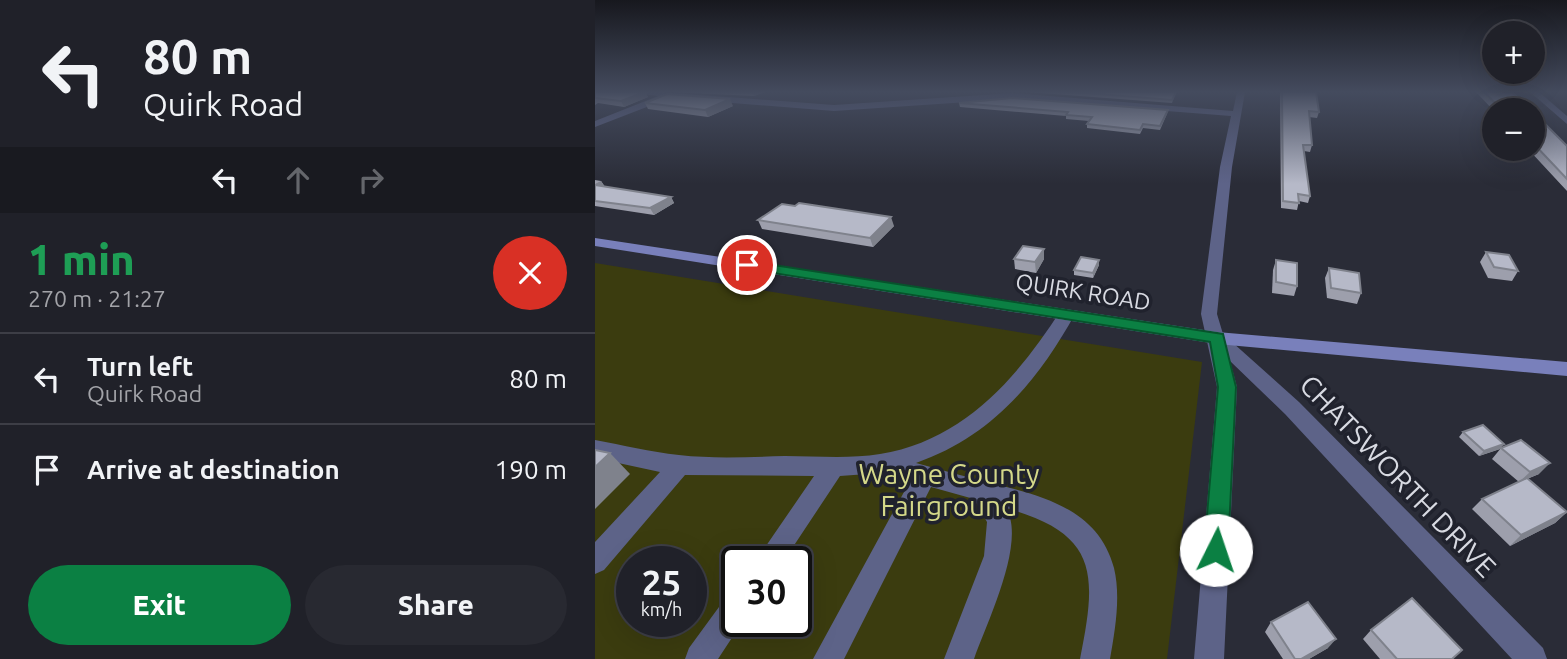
<!DOCTYPE html>
<html lang="en">
<head>
<meta charset="utf-8">
<style>
  :root { --surface:#202129; --page:#282931; --text:#f1f3f6; --muted:#a2a3a8; --line:#3d3e46; --accent:#0b8043 }
  body { margin:0; font-family:Ubuntu,sans-serif; background:var(--page); color:var(--text); height:100vh; display:flex; flex-direction:column; font-size:26px; white-space:nowrap }
  * { box-sizing:border-box; margin:0 }
  p { font-size:23px; color:var(--muted) }
  .icon { flex:none; width:38px; height:38px; fill:none; stroke:currentColor; stroke-width:2; stroke-linecap:round; stroke-linejoin:round }
  .map { position:relative; flex:1; overflow:hidden }
  .drawer { display:flex; flex-direction:column; background:var(--surface); width:595px }
  .drawer>* { flex:none }
  .top-card { background:#202129; color:var(--text); overflow:hidden }
  .controls { position:absolute; left:887px; top:21px; display:grid; gap:14px }
  .controls a { display:grid; place-items:center; width:63px; height:63px; border-radius:50%; background:var(--surface); box-shadow:0 7px 28px #0002,0 0 0 2px var(--line); font-size:35px }
  .speed { position:absolute; left:21px; top:546px; display:flex; gap:14px; font-size:35px; font-weight:700; text-align:center }
  .speed>* { display:grid; place-content:center; width:91px; height:91px; border-radius:50%; background:var(--surface); box-shadow:0 7px 28px #0002,0 0 0 2px var(--line); line-height:1 }
  .speed small { font-size:18px; font-weight:400 }
  .speed .limit { border:4px solid #111; border-radius:10px; background:#fff; color:#111 }
  .pin { position:absolute; display:grid; place-items:center; width:60px; height:60px; color:#fff; margin:-30px; border:4px solid #fff; border-radius:50%; box-shadow:0 2px 7px #0007 }
  .me { position:absolute; width:77px; margin:-38px; rotate:4deg; stroke-linejoin:round; filter:drop-shadow(0 0 5px #0008) }
  .turn { display:flex; align-items:center; gap:24px; height:147px; padding:0 28px; font-size:32px }
  .turn .icon { width:91px; height:91px; stroke-width:2.5 }
  .turn b { display:block; font-size:49px; line-height:60px }
  .lanes { display:flex; align-items:center; height:66px; padding:0 28px; background:#0003; justify-content:center; gap:35px; direction:ltr }
  .lanes .off { opacity:.35 }
  .round { display:grid; place-items:center; flex:none; width:74px; height:74px; border-radius:37px; background:var(--page) }
  .headline { display:flex; align-items:center; justify-content:space-between; height:119px; padding:0 28px }
  h1 { font-size:42px; font-weight:800; line-height:52px; color:#1e9e55 }
  .action { display:flex; gap:14px; margin-top:auto; padding:14px 28px }
  .action a { flex:1; height:80px; border-radius:42px; background:var(--accent); color:#fff; font-size:28px; font-weight:800; line-height:80px; text-align:center }
  .action a+a { background:var(--page); color:var(--text) }
  ul { padding:0; list-style:none }
  li { display:flex; align-items:center; gap:21px; height:91px; padding:0 28px; border-top:2px solid var(--line) }
  li div { flex:1 }
  li b { display:block; font-size:26px }
  li em { font-style:normal }
  main { display:flex; flex:1; min-height:0 }
  .map>svg:first-child { display:block }
  .green { fill:#3b3c0f; fill-rule:evenodd }
  .lines { fill:none; stroke-linecap:round; stroke-linejoin:round }
  .street { fill:#5d6388; fill-rule:evenodd }
  .secondary { fill:#7980bb; fill-rule:evenodd }
  .wall { fill:#9d9fac }
  .shaded-wall { fill:#7f828c }
  .building { fill:#b6b9c8; stroke:#7f828c; stroke-width:2 }
  .route { fill:#0b8043; stroke:#07532c; stroke-width:2 }
  .labels { text-anchor:middle; stroke-width:7; stroke-linejoin:round; paint-order:stroke }
  .street-label { font-size:23px; fill:#d8dae2; stroke:#20222d }
  .near-park-label { font-size:28px; fill:#d4d889; stroke:#20222d }
  .near-street-label { font-size:28px; fill:#d8dae2; stroke:#20222d }
</style>
</head>
<body>
<main>
<section class="drawer">
<div class="top-card">
<div class="turn"><svg class="icon" aria-label="left" viewBox="0 0 24 24"><path d="M17 20v-9H6M10 6l-5 5 5 5"/></svg><div><b>80 m</b>Quirk Road</div></div>
<div class="lanes"><svg class="icon" aria-label="left" viewBox="0 0 24 24"><path d="M17 20v-9H6M10 6l-5 5 5 5"/></svg><svg class="icon off" aria-label="ahead" viewBox="0 0 24 24"><path d="M12 20V5M6 11l6-6 6 6"/></svg><svg class="icon off" aria-label="right" viewBox="0 0 24 24"><path d="M7 20v-9h11M14 6l5 5-5 5"/></svg></div>
</div>
<div class="headline"><div><h1>1 min</h1><p>270 m · 21:27</p></div><a class="round" style="background:#d93025;color:#fff"><svg class="icon" aria-label="close" viewBox="0 0 24 24"><path d="M6 6l12 12M18 6L6 18"/></svg></a></div>
<ul>
<li><svg class="icon" aria-label="left" viewBox="0 0 24 24"><path d="M17 20v-9H6M10 6l-5 5 5 5"/></svg><div><b>Turn left</b><p>Quirk Road</p></div><em>80 m</em></li>
<li><svg class="icon" aria-label="arrive" viewBox="0 0 24 24"><path d="M6 21V4h12l-3 4 3 4H6"/></svg><div><b>Arrive at destination</b></div><em>190 m</em></li>
</ul>
<div class="action"><a>Exit</a><a>Share</a></div>
</section>
<div class="map">
<svg width="972" height="659" viewBox="0 0 972 659">
  <rect width="100%" height="100%" fill="#2a2c37"/>
  <path class="green" d="M0,263L607,362L572,659H0ZM37,562H96V621H37ZM142,562H201V621H142Z"/>
  <g class="lines">
    <g class="street">
      <path d="M35,92H66L239,105L417,93L638,111L642,92H650L637,167L622,314L628,334L704,402L948,648L952,659H917L690,414L635,361L642,387L629,659H599L622,387L606,314L625,167L636,116L417,99L239,111L75,98L0,127V121L63,96Z"/>
      <path d="M935,92H944L972,116V124Z"/>
      <path d="M472,309L480,314C443,381 396,437 321,463C349,471 377,478 404,485C454,498 504,512 519,568C526,597 520,630 515,659H485C502,574 504,534 411,508C432,542 391,624 379,659H349L389,556L392,522L379,499L336,487L249,659H218L315,481L286,473L245,476L188,562H160L219,476L90,475L9,570L0,574V542L65,472L0,458V440C28,445 55,452 84,455C119,459 154,457 190,456C221,456 254,459 285,454C369,440 422,378 466,310Z"/>
      <path d="M142,592V621H148L123,659H90L94,648L132,596Z"/>
    </g>
    <path class="secondary" d="M0,238L622,332L972,362V376L622,344L0,246Z"/>
  </g>
  <g class="wall">
    <path d="M0,92H50L53,97L29,107L3,103L0,105Z"/>
    <path d="M75,92H170L159,96Z"/>
    <path d="M432,92H581L577,103Z"/>
    <path d="M685,92H721L724,112L722,118L714,117L717,145L715,152L709,151L715,196L713,203L704,201L702,210L686,208Z"/>
    <path d="M881,92H917L936,110H900V112Z"/>
    <path d="M50,103L138,106L113,117L53,109Z"/>
    <path d="M364,103L573,110L572,114L565,130L548,128L545,134L492,128V124L494,121L471,119V116L365,107Z"/>
    <path d="M938,112L972,146V191L933,149H938Z"/>
    <path d="M0,180L6,181L10,187L76,197L79,203L59,215L0,206Z"/>
    <path d="M200,206L299,226L278,247L167,229L163,220Z"/>
    <path d="M891,252L923,271L917,281L893,278L885,262Z"/>
    <path d="M419,259H449L441,273L420,269Z"/>
    <path d="M504,260V265L498,278L479,275V270Z"/>
    <path d="M681,260L702,286L699,296L677,293L678,270Z"/>
    <path d="M734,268L766,293L762,304L732,298L730,278Z"/>
    <path d="M868,432L905,449L884,456L864,437Z"/>
    <path d="M906,448L944,474L932,479L972,512L960,523L915,546L877,509L887,499L924,482L897,459Z"/>
    <path d="M676,622L733,648L714,659H688L670,632Z"/>
    <path d="M776,630L857,659H785L768,639Z"/>
  </g>
  <g class="shaded-wall">
    <path d="M50,92L53,97L29,107L26,101Z"/>
    <path d="M157,92H170L159,96Z"/>
    <path d="M135,99L138,106L113,117L110,110Z"/>
    <path d="M6,181L10,187L0,188V184Z"/>
    <path d="M76,197L79,203L59,215L55,208Z"/>
    <path d="M296,217L299,226L278,247L275,238Z"/>
    <path d="M449,249V259L441,273L440,262Z"/>
    <path d="M504,260V265L498,278V273Z"/>
    <path d="M909,444L905,449L884,456L889,451Z"/>
    <path d="M15,453L35,474L0,509V467Z"/>
    <path d="M955,463L944,474L924,482L935,472Z"/>
    <path d="M972,512L960,523L915,546L926,535Z"/>
    <path d="M741,639L733,648L714,659H706Z"/>
  </g>
  <g class="building">
    <path d="M0,92H50L26,101L0,98Z"/>
    <path d="M478,92H581L577,100Z"/>
    <path d="M687,92H721L724,112L714,111L717,145H708L715,196L703,194L704,203L688,201Z"/>
    <path d="M889,92H917L936,110H907Z"/>
    <path d="M72,94L135,99L110,110L50,103Z"/>
    <path d="M417,98L573,110L565,126L548,124L545,130L492,124L497,117L471,115L473,112L364,103Z"/>
    <path d="M938,112L972,146V179L938,143Z"/>
    <path d="M0,185L76,197L55,208L0,201Z"/>
    <path d="M204,203L296,217L275,238L163,220L187,204L200,206Z"/>
    <path d="M428,246L449,249L440,262L419,259Z"/>
    <path d="M891,252L914,255L923,271L899,267Z"/>
    <path d="M486,257L504,260L498,273L479,270Z"/>
    <path d="M681,260L702,263V286L681,282Z"/>
    <path d="M734,268L764,273L766,293L736,288Z"/>
    <path d="M888,425L909,444L889,451L868,432Z"/>
    <path d="M926,440L955,463L935,472L906,448Z"/>
    <path d="M0,450L15,453L0,467Z"/>
    <path d="M932,478L972,512L926,535L887,499Z"/>
    <path d="M817,598L867,650L857,659H802L776,630Z"/>
    <path d="M713,602L741,639L706,659H700L676,622Z"/>
  </g>
  <linearGradient id="sky" x2="0" y2="1"><stop stop-color="#17181e"/><stop offset="0.5" stop-color="#444b5e"/><stop offset="1" stop-color="#444b5e" stop-opacity="0"/></linearGradient>
  <rect width="972" height="184" fill="url(#sky)"/>
  <path class="route" d="M152,261L628,334L641,387L633,550L630,558L621,562L613,558L609,550L623,387L615,342L147,268L145,265Z"/>
  <g class="labels">
    <g class="street-label">
      <text transform="translate(488 292) rotate(9)" y="8">QUIRK ROAD</text>
    </g>
    <g class="near-park-label">
      <text x="354" y="484">Wayne County<tspan x="354" dy="32">Fairground</tspan></text>
    </g>
    <g class="near-street-label">
      <text transform="translate(803 476) rotate(46)" y="10">CHATSWORTH DRIVE</text>
    </g>
  </g>
</svg>
<div class="controls">
<a>+</a>
<a>−</a>
</div>
<div class="speed"><div>25<small>km/h</small></div><div class="limit">30</div></div>
<div class="pin" style="left:152px;top:265px;background:#d93025"><svg class="icon" aria-label="arrive" viewBox="0 0 24 24"><path d="M6 21V4h12l-3 4 3 4H6"/></svg></div>
<svg class="me" style="left:621px;top:550px" viewBox="-20 -20 40 40"><circle r="19" fill="#fff"/><path d="M0-13L10 11 0 6-10 11z" fill="#0b8043"/></svg>
</div>
</main>
</body>
</html>
